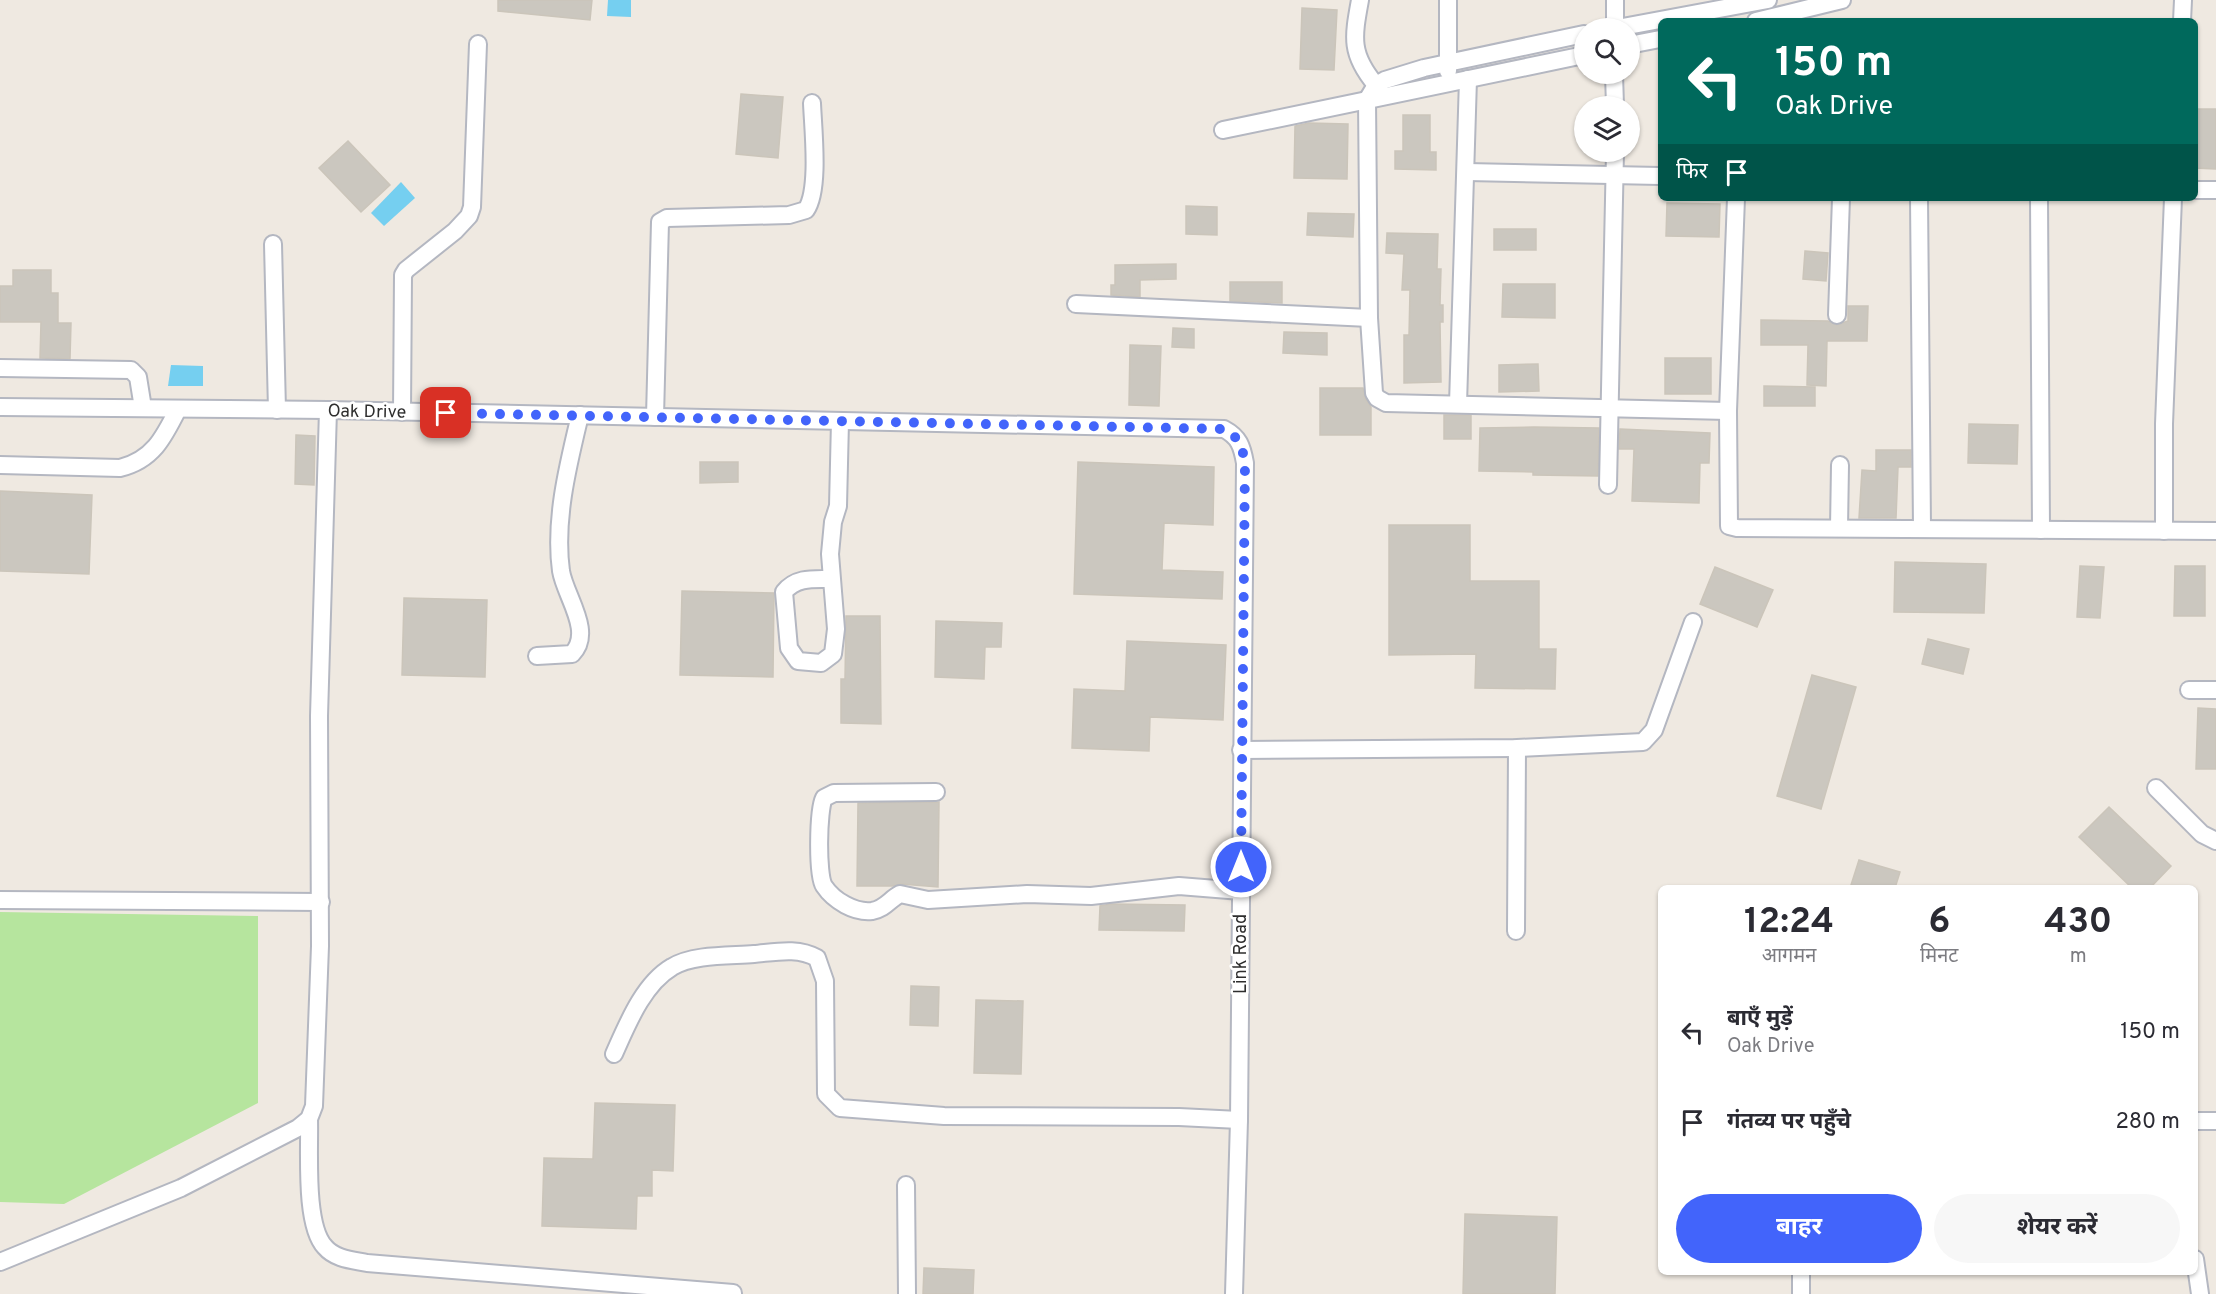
<!DOCTYPE html>
<html lang="hi">
<head>
<meta charset="utf-8">
<style>
  :root { --surface:#fff; --page:#f7f7f7; --text:#2b2b33; --muted:#7c7c81; --accent:#4264fb }
  body { margin:0; font-family:Overpass,"Noto Sans Devanagari",sans-serif; background:var(--page); color:var(--text); height:100vh; display:flex; flex-direction:column; font-size:22px; white-space:nowrap }
  * { box-sizing:border-box; margin:0 }
  p { font-size:20px; color:var(--muted) }
  .icon { flex:none; width:33px; height:33px; fill:none; stroke:currentColor; stroke-width:2; stroke-linecap:round; stroke-linejoin:round }
  .map { position:relative; flex:1; overflow:hidden }
  .drawer { position:absolute; left:1658px; top:885px; width:540px; height:390px; display:flex; flex-direction:column; background:var(--surface); border-radius:9px; box-shadow:0 2px 4px #0004 }
  .drawer>* { flex:none }
  .guide { position:absolute; left:1658px; top:18px; width:540px; height:183px; border-radius:9px; box-shadow:0 2px 4px #0004; background:#00695c; color:#fff; overflow:hidden }
  .fabs { position:absolute; left:1574px; top:18px; display:grid; gap:12px }
  .fabs a { display:grid; place-items:center; width:66px; height:66px; border-radius:50%; background:var(--surface); box-shadow:0 2px 4px #0004; font-size:30px }
  .pin { position:absolute; display:grid; place-items:center; width:51px; height:51px; color:#fff; margin:-26px; border-radius:12px; box-shadow:0 3px 9px #0006 }
  .me { position:absolute; width:66px; margin:-33px; rotate:0deg; stroke-linejoin:round; filter:drop-shadow(0 0 4px #0008) }
  .turn { display:flex; align-items:center; gap:21px; height:126px; padding:0 18px; font-size:27px }
  .turn .icon { width:78px; height:78px; stroke-width:2.5 }
  .turn b { display:block; font-size:42px; line-height:51px }
  .then { display:flex; align-items:center; height:57px; padding:0 18px; background:#0003; gap:12px; font-size:22px }
  .eta { display:flex; justify-content:space-evenly; align-items:center; height:102px; text-align:center }
  .eta b { font-size:36px; font-weight:700; line-height:42px }
  .action { display:flex; gap:12px; margin-top:auto; padding:12px 18px }
  .action a { flex:1; height:69px; border-radius:36px; background:var(--accent); color:#fff; font-size:24px; font-weight:700; line-height:69px; text-align:center }
  .action a+a { background:var(--page); color:var(--text) }
  ul { padding:0; list-style:none }
  li { display:flex; align-items:center; gap:18px; height:90px; padding:0 18px }
  li div { flex:1 }
  li b { display:block; font-size:22px }
  li em { font-style:normal }
  .map>svg:first-child { display:block }
  .green { fill:#b6e59e }
  .water { fill:#75cff0 }
  .building { fill:#cbc7bf; stroke:#cbc5ba; stroke-width:1.5 }
  .lines { fill:none; stroke-linecap:round; stroke-linejoin:round }
  .minor-casing { stroke:#b4b7c1; stroke-width:20 }
  .minor { stroke:#fff; stroke-width:16 }
  .route { stroke:#4264fb; stroke-width:10; stroke-dasharray:0 18 }
  .labels { text-anchor:middle; stroke-width:5; stroke-linejoin:round; paint-order:stroke }
  .street-label { font-size:18px; fill:#2e2e2e; stroke:#fff }
</style>
</head>
<body>
<div class="map">
<svg width="2216" height="1294" viewBox="0 0 2216 1294">
  <rect width="100%" height="100%" fill="#efe9e1"/>
  <path class="green" d="M0,912L258,916V1103L64,1204L0,1202Z"/>
  <g class="water">
    <path d="M608,0H631V17L607,16Z"/>
    <path d="M401,182L415,198L384,226L371,213Z"/>
    <path d="M171,365L203,366V386H168Z"/>
  </g>
  <g class="building">
    <path d="M498,0H592L590,20L498,11Z"/>
    <path d="M1302,8L1337,10L1334,70L1300,69Z"/>
    <path d="M741,94L783,97L778,158L736,154Z"/>
    <path d="M2194,109H2216V169L2194,168Z"/>
    <path d="M1403,115H1430V152H1436V170L1395,169V151H1403Z"/>
    <path d="M1309,123L1348,124L1347,179L1294,178L1295,126Z"/>
    <path d="M348,141L390,185L361,212L319,168Z"/>
    <path d="M1667,203L1720,204L1719,237L1666,236Z"/>
    <path d="M1186,206L1217,207V235L1186,234Z"/>
    <path d="M1308,213L1354,214L1353,237L1307,235Z"/>
    <rect x="1494" y="229" width="42" height="21"/>
    <path d="M1387,233L1438,234L1437,269H1441L1440,305H1443V322H1440L1441,382L1404,383V335H1409L1410,290H1402L1404,254L1386,253Z"/>
    <path d="M1805,251L1828,253L1826,281L1803,279Z"/>
    <path d="M1176,264V279L1140,280V297L1111,295V285H1115V265Z"/>
    <path d="M13,270H51V293H58V323H71L70,359L40,358L41,322H0V286H13Z"/>
    <path d="M1230,282H1282V303L1230,301Z"/>
    <path d="M1503,284H1555V318L1502,317Z"/>
    <path d="M1848,306H1868L1867,341H1827L1826,386L1807,385L1808,345H1761V320L1828,321L1837,325L1848,321Z"/>
    <path d="M1173,328L1194,329V348L1172,347Z"/>
    <path d="M1284,332L1327,333V355L1283,353Z"/>
    <path d="M1130,345L1161,346L1159,406L1129,405Z"/>
    <rect x="1665" y="358" width="46" height="36"/>
    <path d="M1538,364L1539,391L1499,392V365Z"/>
    <path d="M1764,386L1815,387V406H1764Z"/>
    <path d="M1320,388H1363L1365,398L1371,407V435H1320Z"/>
    <rect x="1444" y="415" width="27" height="24"/>
    <path d="M1969,424L2018,425L2017,464L1968,463Z"/>
    <path d="M1534,427L1599,428L1598,476L1533,475V472L1479,471L1480,428Z"/>
    <path d="M1620,429L1710,433L1709,463H1700L1699,503L1632,501L1634,449H1619Z"/>
    <path d="M296,435L315,436L314,485L295,484Z"/>
    <path d="M1876,450H1911V467H1898L1896,518H1859L1862,470L1876,471Z"/>
    <path d="M700,462H738V482L700,483Z"/>
    <path d="M1078,462L1214,467L1213,525L1164,523L1162,570L1223,572L1222,599L1074,594Z"/>
    <path d="M0,491L92,495L89,574L0,571Z"/>
    <path d="M1389,525H1470V581H1539V649H1556L1555,689L1475,688L1476,654L1389,655Z"/>
    <path d="M1895,562L1986,564L1984,613L1894,612Z"/>
    <path d="M2080,566L2104,567L2100,618L2077,617Z"/>
    <path d="M2175,566H2205V616H2174Z"/>
    <path d="M1715,567L1773,590L1757,627L1700,604Z"/>
    <path d="M682,591L774,593L773,677L680,675Z"/>
    <path d="M404,598L487,600L485,677L402,675Z"/>
    <path d="M846,616H880L881,724L841,723V679H845Z"/>
    <path d="M936,621L1002,623L1001,647H985L984,679L935,677Z"/>
    <path d="M1928,639L1969,649L1963,674L1922,664Z"/>
    <path d="M1127,641L1226,645L1223,720L1150,717L1149,751L1072,748L1074,689L1125,691Z"/>
    <path d="M1812,675L1856,687L1821,809L1777,796Z"/>
    <path d="M2198,708L2216,709V769H2196Z"/>
    <path d="M939,802L938,887L901,884L892,886H857L858,803Z"/>
    <path d="M2109,807L2171,866L2150,888H2132L2079,837Z"/>
    <path d="M1859,860L1900,872L1895,888H1861L1851,885Z"/>
    <path d="M1111,904L1185,905L1184,931L1099,930L1100,906Z"/>
    <path d="M911,986L939,987L938,1026L910,1025Z"/>
    <path d="M976,1000L1023,1001L1021,1074L974,1073Z"/>
    <path d="M595,1103L675,1105L673,1171L652,1170V1196H637L636,1229L542,1226L544,1158L593,1159Z"/>
    <path d="M1465,1214L1557,1217L1555,1294H1463Z"/>
    <path d="M924,1268L974,1270L973,1294H923Z"/>
  </g>
  <g class="lines">
    <defs>
      <g id="minor">
        <path d="M1360,0C1353,38 1350,54 1376,85"/>
        <path d="M1615,0V28"/>
        <path d="M1756,21L1842,0"/>
        <path d="M2182,21L2183,0"/>
        <path d="M1617,28L1768,0"/>
        <path d="M1584,34L1424,68L1385,80L1376,85L1367,100L1369,318L1374,393L1377,398L1386,403L1728,411"/>
        <path d="M1629,45L1660,39"/>
        <path d="M1448,71V0"/>
        <path d="M1614,74L1615,106"/>
        <path d="M1223,130L1584,55"/>
        <path d="M1467,172L1660,176"/>
        <path d="M2194,190H2216"/>
        <path d="M1736,198L1728,411L1729,526L1737,528L2216,531"/>
        <path d="M1919,198L1922,528"/>
        <path d="M2039,198L2041,530"/>
        <path d="M273,244L277,410"/>
        <path d="M1076,304L1369,318"/>
        <path d="M1837,315L1841,198"/>
        <path d="M0,368L131,370L138,377L143,408"/>
        <path d="M1458,404L1468,79"/>
        <path d="M0,407L328,410L1224,429C1239,437 1242,446 1245,463L1239,1120L1234,1294"/>
        <path d="M402,412L403,275L406,270L455,231L469,216L472,207L478,44"/>
        <path d="M655,417L660,222L667,218L789,215L806,210C820,190 813,129 812,103"/>
        <path d="M0,465L120,468C153,460 164,437 178,409"/>
        <path d="M1608,485L1615,152"/>
        <path d="M1839,528L1840,465"/>
        <path d="M2164,531V424L2173,198"/>
        <path d="M831,579C813,579 796,577 784,592L789,648L798,661L821,663L833,654L836,629L830,554L833,522L838,506L840,421"/>
        <path d="M537,656L572,654C594,632 565,596 561,571C554,520 568,465 580,415"/>
        <path d="M2189,690H2216"/>
        <path d="M1241,750L1517,748L1643,742L1654,730L1693,622"/>
        <path d="M2156,788L2202,834L2216,841"/>
        <path d="M936,792L834,793L824,798C818,810 817,875 824,886C834,901 855,913 872,911C885,909 890,899 900,894L928,900L1027,894L1091,896L1179,886L1241,891"/>
        <path d="M0,900L321,902"/>
        <path d="M1516,931L1517,748"/>
        <path d="M614,1054C627,1025 643,984 672,967C693,954 730,956 754,954C776,952 798,947 817,958L825,981L826,1094L840,1108L944,1116L1179,1117L1239,1120"/>
        <path d="M309,1119C310,1149 304,1225 325,1247C335,1259 352,1260 367,1263L733,1293"/>
        <path d="M2194,1121H2216"/>
        <path d="M906,1185L907,1294"/>
        <path d="M2195,1259L2200,1294"/>
        <path d="M0,1262L181,1188L298,1128L309,1119L314,1106L320,946L319,716L328,410"/>
        <path d="M1801,1294V1272"/>
      </g>
    </defs>
    <use href="#minor" class="minor-casing"/>
    <use href="#minor" class="minor"/>
  </g>
  <g class="lines">
    <path class="route" d="M446,413L1224,429C1239,437 1242,446 1245,463L1241,867"/>
  </g>
  <g class="labels">
    <g class="street-label">
      <text transform="translate(367 411) rotate(1)" y="6">Oak Drive</text>
      <text transform="translate(1240 954) rotate(-90)" y="6">Link Road</text>
    </g>
  </g>
</svg>
<div class="fabs">
<a><svg class="icon" aria-label="search" viewBox="0 0 24 24"><circle cx="10" cy="10" r="6"/><path d="M15 15l6 6"/></svg></a>
<a><svg class="icon" aria-label="layers" viewBox="0 0 24 24"><path d="M12 4l9 5-9 5-9-5zM3 14l9 5 9-5"/></svg></a>
</div>
<div class="pin" style="left:446px;top:413px;background:#d93025"><svg class="icon" aria-label="arrive" viewBox="0 0 24 24"><path d="M6 21V4h12l-3 4 3 4H6"/></svg></div>
<svg class="me" style="left:1241px;top:867px" viewBox="-20 -20 40 40"><circle r="17" fill="#4264fb" stroke="#fff" stroke-width="3"/><path d="M0-11L8 9 0 5-8 9z" fill="#fff"/></svg>
<div class="guide">
<div class="turn"><svg class="icon" aria-label="left" viewBox="0 0 24 24"><path d="M17 20v-9H6M10 6l-5 5 5 5"/></svg><div><b>150 m</b>Oak Drive</div></div>
<div class="then">फिर<svg class="icon" aria-label="arrive" viewBox="0 0 24 24"><path d="M6 21V4h12l-3 4 3 4H6"/></svg></div>
</div>
<section class="drawer">
<div class="eta">
<div><b>12:24</b><p>आगमन</p></div>
<div><b>6</b><p>मिनट</p></div>
<div><b>430</b><p>m</p></div>
</div>
<ul>
<li><svg class="icon" aria-label="left" viewBox="0 0 24 24"><path d="M17 20v-9H6M10 6l-5 5 5 5"/></svg><div><b>बाएँ मुड़ें</b><p>Oak Drive</p></div><em>150 m</em></li>
<li><svg class="icon" aria-label="arrive" viewBox="0 0 24 24"><path d="M6 21V4h12l-3 4 3 4H6"/></svg><div><b>गंतव्य पर पहुँचे</b></div><em>280 m</em></li>
</ul>
<div class="action"><a>बाहर</a><a>शेयर करें</a></div>
</section>
</div>
</body>
</html>
